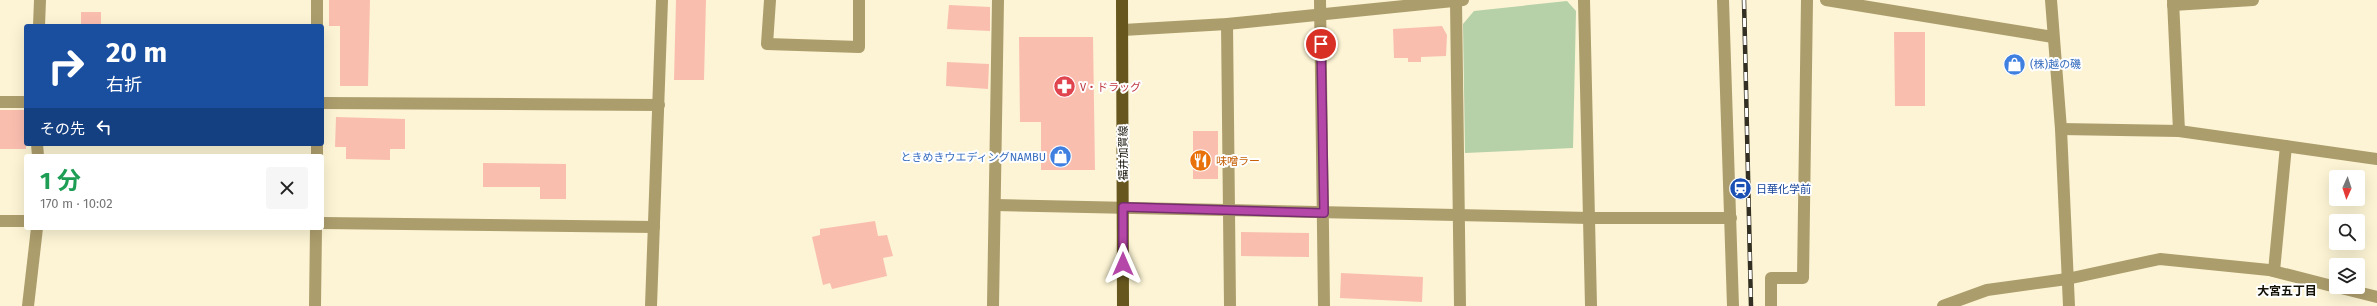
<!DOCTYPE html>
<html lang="ja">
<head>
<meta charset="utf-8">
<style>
  :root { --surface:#fff; --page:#f6f6f6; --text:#222; --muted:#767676 }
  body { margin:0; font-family:"Fira Sans","Noto Sans JP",sans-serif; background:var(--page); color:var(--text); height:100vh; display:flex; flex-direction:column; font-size:15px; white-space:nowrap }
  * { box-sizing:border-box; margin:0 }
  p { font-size:13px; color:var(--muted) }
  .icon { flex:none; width:22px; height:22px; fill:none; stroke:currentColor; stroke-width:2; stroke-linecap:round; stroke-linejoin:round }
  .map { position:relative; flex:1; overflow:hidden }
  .sheet { position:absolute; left:24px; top:154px; width:300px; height:76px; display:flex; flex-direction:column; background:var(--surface); border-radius:4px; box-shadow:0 4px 16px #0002 }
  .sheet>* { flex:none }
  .guide { position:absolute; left:24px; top:24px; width:300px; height:122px; border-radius:4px; box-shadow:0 4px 16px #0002; background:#1a4fa0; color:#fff; overflow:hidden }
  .needle { width:26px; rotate:183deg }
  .buttons { position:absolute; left:2329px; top:170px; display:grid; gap:8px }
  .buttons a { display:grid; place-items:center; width:36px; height:36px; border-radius:4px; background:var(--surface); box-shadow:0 4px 16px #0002; font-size:20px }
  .pin { position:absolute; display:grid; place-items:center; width:34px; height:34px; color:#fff; margin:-17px; border:2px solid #fff; border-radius:50%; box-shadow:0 1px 4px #0007 }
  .me { position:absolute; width:44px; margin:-22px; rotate:0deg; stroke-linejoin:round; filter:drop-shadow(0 0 3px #0008) }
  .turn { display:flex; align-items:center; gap:14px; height:84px; padding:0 16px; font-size:18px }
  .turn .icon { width:52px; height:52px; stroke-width:2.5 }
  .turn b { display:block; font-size:28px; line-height:34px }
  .then { display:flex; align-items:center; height:38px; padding:0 16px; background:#0003; gap:8px; font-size:15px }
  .round { display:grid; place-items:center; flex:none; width:42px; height:42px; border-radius:4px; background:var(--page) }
  .overview { display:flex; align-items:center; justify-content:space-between; height:68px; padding:0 16px }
  h1 { font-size:24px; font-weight:700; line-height:30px; color:#1e9e55 }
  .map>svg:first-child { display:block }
  .green { fill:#b6d0a8 }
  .building { fill:#fabeaf }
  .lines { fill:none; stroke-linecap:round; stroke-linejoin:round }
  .street { stroke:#ac9d6c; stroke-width:12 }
  .primary { stroke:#67561e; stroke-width:12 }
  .rail-casing { stroke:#332f22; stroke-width:4.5 }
  .rail { stroke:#fff; stroke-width:3; stroke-dasharray:9; stroke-linecap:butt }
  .route-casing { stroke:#752e6d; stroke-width:10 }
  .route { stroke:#b447a7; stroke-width:7 }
  .labels { text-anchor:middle; stroke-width:4; stroke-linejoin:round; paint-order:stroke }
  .shop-label { font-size:11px; fill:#366cbe; stroke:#fff; text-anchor:start }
  .health-label { font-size:11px; fill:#be3a42; stroke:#fff; text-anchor:start }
  .street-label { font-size:11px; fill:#141107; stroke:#fff }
  .food-label { font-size:11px; fill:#c56008; stroke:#fff; text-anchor:start }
  .transit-label { font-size:11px; fill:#164399; stroke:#fff; text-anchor:start }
  .neighbourhood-label { font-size:12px; font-weight:bold; fill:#141107; stroke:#fff }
</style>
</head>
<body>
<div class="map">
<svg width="2377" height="306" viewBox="0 0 2377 306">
  <rect width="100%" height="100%" fill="#fcf4d4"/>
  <path class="green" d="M1567,1L1576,11L1573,148L1465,153L1463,24L1474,11Z"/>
  <g class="building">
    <path d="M329,0H370L368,86H340V26H329Z"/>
    <path d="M676,0H706L704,80H674Z"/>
    <path d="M949,5L990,7V31L947,29Z"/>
    <rect x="81" y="12" width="20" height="14"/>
    <path d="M1442,26L1447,35L1446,56L1421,57V62H1408V58H1394L1393,29Z"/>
    <path d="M1894,32H1925V106H1895Z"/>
    <path d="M1019,37H1093L1095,170H1041V122H1020Z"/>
    <path d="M947,62L989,64L988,89L946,86Z"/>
    <rect x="0" y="110" width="26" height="39"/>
    <path d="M336,117L405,119V149H390V160L346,159V147H335Z"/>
    <rect x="1193" y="131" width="25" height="48"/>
    <path d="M483,163L566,164V199H540V187H483Z"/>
    <path d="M875,221L878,236L887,235L893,256L883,258L887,276L832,289L830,283L823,285L812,237L820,235V229Z"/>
    <path d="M1241,232L1309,233V257L1241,256Z"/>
    <path d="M1341,273L1423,277L1422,302L1340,298Z"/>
  </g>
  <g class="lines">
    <g class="street">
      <path d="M770,0L767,44L859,47V0"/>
      <path d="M1320,0L1324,306"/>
      <path d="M1584,0L1591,306"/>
      <path d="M1723,0L1733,306"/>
      <path d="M1826,0L2053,37"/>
      <path d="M2051,0L2061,129L2069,306"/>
      <path d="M2173,0L2179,131"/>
      <path d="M1456,1L1460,306"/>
      <path d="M2173,5L2253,0"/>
      <path d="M1227,24L1230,306"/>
      <path d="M39,26L40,0"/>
      <path d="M317,26V0"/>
      <path d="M1123,30L1227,24L1463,0"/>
      <path d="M0,102H26"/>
      <path d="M322,103L659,105"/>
      <path d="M2061,129L2179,131L2377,159"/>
      <path d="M37,144L38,156"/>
      <path d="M317,156V144"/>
      <path d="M995,205L1589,218H1731"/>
      <path d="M0,221H26"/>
      <path d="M322,223L654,227"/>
      <path d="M2274,271L2286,146"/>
      <path d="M2337,287L2377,297"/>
      <path d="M28,306L37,228"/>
      <path d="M315,306L316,228"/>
      <path d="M651,306L662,0"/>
      <path d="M993,306L998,0"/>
      <path d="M1771,306V278H1803L1807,0"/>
      <path d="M1943,306L1987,290L2067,279L2160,259L2269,270L2336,287"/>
    </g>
    <path class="primary" d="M1122,0L1123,306"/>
    <defs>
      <path id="rail" d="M1744,0L1751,306"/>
    </defs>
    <use href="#rail" class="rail-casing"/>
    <use href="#rail" class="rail"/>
  </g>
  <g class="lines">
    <defs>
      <path id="route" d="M1123,264V207L1324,213L1321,44"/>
    </defs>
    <use href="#route" class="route-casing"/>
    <use href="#route" class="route"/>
  </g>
  <defs>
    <symbol id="shop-disc" viewBox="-11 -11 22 22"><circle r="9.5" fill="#3f7fe0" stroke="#fff"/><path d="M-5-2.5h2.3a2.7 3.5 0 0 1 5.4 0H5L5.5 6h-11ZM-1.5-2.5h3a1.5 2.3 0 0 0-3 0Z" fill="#fff"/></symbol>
    <symbol id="pharmacy-disc" viewBox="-11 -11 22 22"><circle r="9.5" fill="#e0444e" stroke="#fff"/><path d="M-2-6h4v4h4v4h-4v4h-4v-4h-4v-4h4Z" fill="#fff"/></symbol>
    <symbol id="restaurant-disc" viewBox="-11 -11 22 22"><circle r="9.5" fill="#e8710a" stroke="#fff"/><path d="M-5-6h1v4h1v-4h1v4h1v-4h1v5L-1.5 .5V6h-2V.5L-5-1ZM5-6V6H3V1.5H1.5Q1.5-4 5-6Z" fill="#fff"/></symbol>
    <symbol id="station-disc" viewBox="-11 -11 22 22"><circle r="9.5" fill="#1a4fb4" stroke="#fff"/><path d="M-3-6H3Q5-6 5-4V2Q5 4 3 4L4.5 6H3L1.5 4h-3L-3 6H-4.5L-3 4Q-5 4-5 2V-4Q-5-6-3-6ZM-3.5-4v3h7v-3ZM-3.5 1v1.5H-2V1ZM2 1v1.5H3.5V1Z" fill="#fff"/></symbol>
  </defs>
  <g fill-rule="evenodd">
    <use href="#shop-disc" x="2002" y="52" width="25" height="25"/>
    <use href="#pharmacy-disc" x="1052" y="74" width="25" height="25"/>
    <use href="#shop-disc" x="1048" y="144" width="25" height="25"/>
    <use href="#restaurant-disc" x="1188" y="148" width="25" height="25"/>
    <use href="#station-disc" x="1728" y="176" width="25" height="25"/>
  </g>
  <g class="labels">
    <g class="shop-label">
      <text x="2030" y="68">(株)越の磯</text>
      <text x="1046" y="161" text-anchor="end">ときめきウエディングNAMBU</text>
    </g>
    <g class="health-label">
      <text x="1080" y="91">V・ドラッグ</text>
    </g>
    <g class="street-label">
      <text transform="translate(1123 153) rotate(-90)" y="4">福井加賀線</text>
    </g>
    <g class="food-label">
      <text x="1216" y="165">味噌ラー</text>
    </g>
    <g class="transit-label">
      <text x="1756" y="193">日華化学前</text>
    </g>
    <g class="neighbourhood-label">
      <text x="2287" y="295">大宮五丁目</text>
    </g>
  </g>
</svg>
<div class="buttons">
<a><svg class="needle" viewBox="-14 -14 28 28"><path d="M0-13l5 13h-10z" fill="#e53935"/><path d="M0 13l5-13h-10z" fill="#767676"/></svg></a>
<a><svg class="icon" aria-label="search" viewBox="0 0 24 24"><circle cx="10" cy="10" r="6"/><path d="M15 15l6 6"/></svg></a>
<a><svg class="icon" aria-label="layers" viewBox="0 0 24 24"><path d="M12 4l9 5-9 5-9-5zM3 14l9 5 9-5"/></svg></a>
</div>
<div class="pin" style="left:1321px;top:44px;background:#d93025"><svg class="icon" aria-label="arrive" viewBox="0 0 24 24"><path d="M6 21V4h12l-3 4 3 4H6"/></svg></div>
<svg class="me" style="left:1123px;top:264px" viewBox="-20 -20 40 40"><path d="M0-17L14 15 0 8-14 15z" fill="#b447a7" stroke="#fff" stroke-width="4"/></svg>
<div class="guide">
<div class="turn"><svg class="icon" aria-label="right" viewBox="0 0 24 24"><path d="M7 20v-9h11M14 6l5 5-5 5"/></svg><div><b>20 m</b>右折</div></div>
<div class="then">その先<svg class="icon" aria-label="left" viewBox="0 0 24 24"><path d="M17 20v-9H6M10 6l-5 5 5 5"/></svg></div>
</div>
<section class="sheet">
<div class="overview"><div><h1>1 分</h1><p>170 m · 10:02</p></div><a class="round"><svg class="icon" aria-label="close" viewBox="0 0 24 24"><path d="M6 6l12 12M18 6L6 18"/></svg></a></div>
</section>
</div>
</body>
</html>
